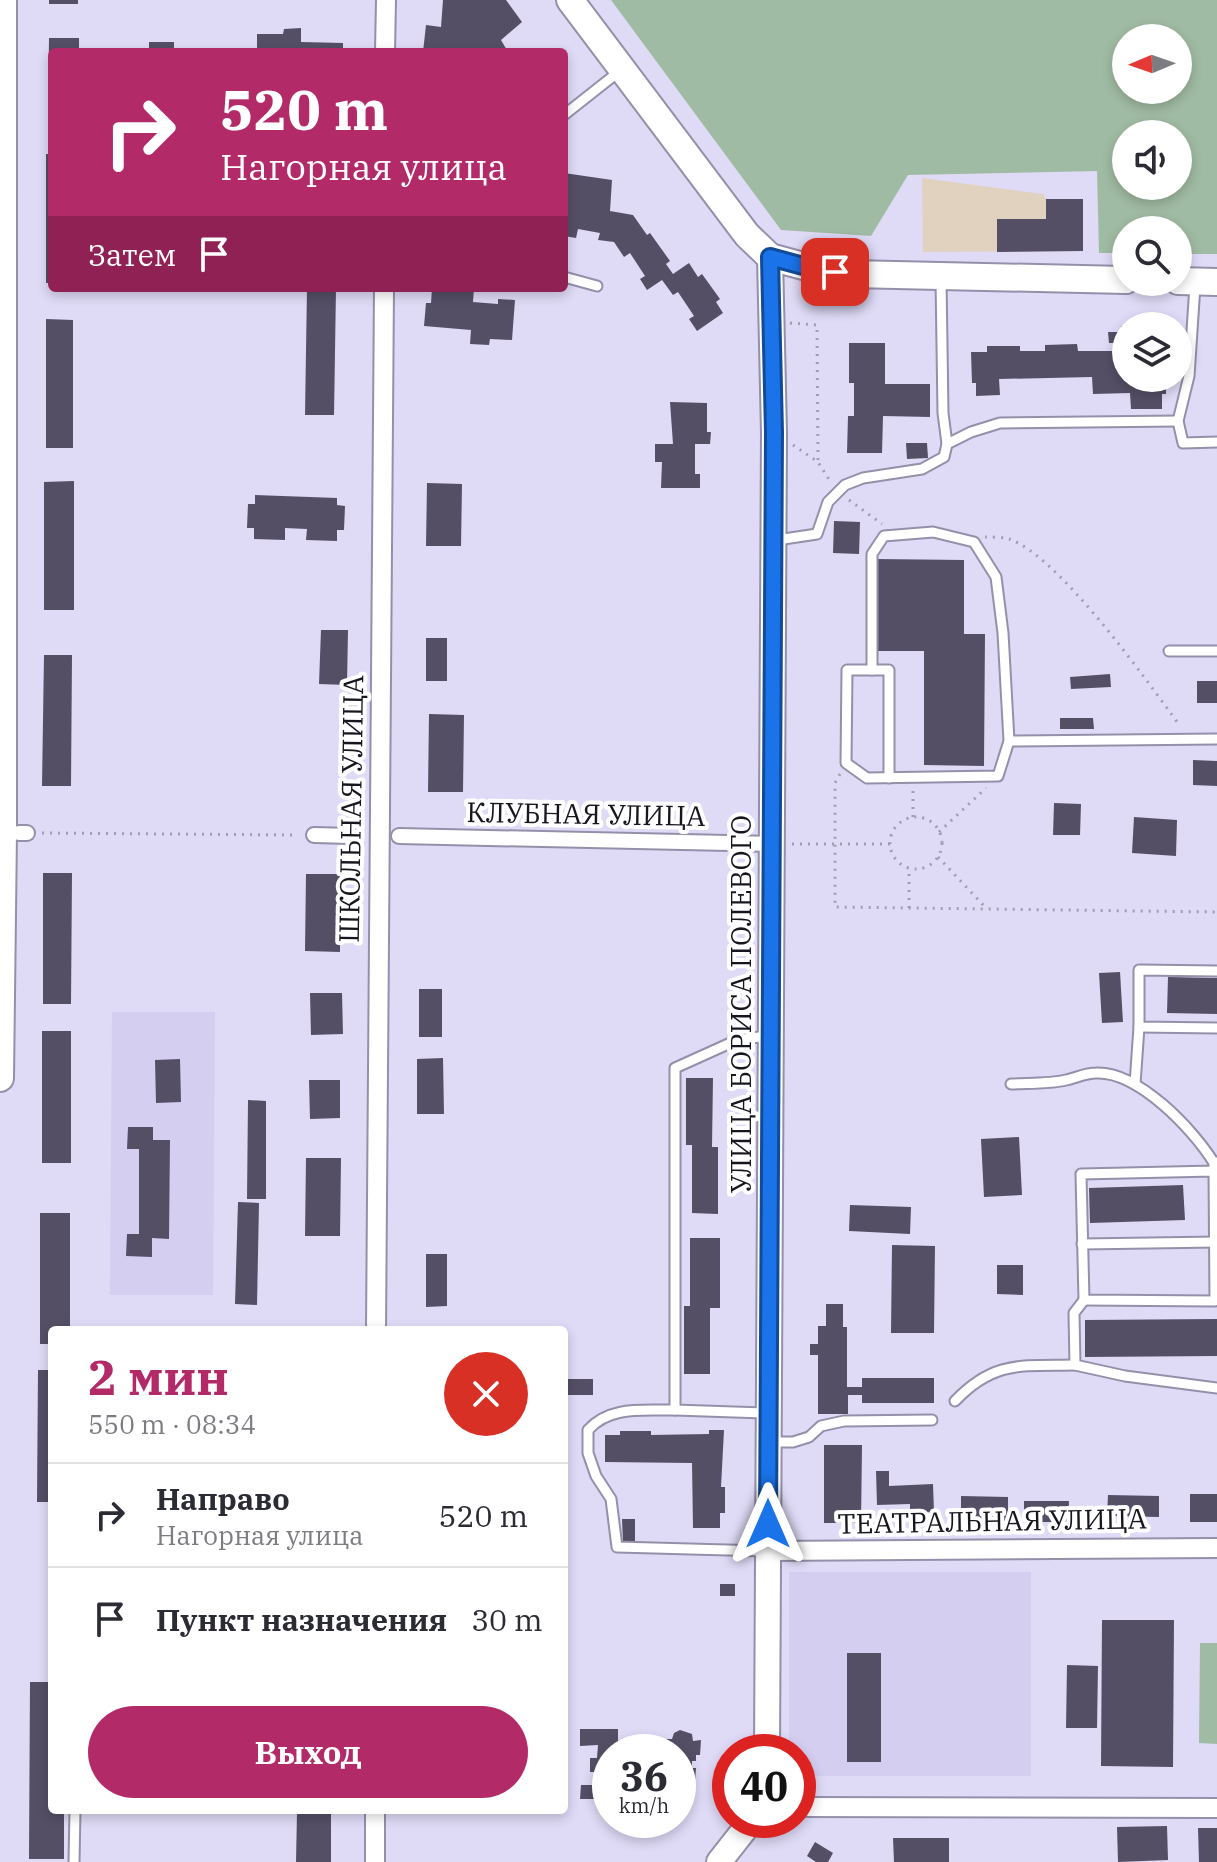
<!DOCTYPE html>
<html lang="ru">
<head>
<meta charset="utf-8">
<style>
  :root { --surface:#fff; --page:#f2f2f3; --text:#2b2b33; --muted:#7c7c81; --line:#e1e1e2; --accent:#b32a69 }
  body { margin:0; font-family:"IBM Plex Serif",serif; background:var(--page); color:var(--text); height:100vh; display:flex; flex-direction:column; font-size:30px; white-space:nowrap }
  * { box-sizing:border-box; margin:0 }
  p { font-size:26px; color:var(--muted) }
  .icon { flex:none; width:44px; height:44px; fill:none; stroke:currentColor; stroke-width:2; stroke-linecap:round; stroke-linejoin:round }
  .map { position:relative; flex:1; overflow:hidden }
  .side { position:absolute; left:48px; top:1326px; width:520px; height:488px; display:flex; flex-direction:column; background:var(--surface); border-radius:8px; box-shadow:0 4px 12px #0003 }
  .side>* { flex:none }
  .banner { position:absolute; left:48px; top:48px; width:520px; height:244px; border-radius:8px; box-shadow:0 4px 12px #0003; background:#b32a69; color:#fff; overflow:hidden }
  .needle { width:52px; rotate:268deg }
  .buttons { position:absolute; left:1112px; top:24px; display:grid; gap:16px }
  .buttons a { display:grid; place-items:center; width:80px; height:80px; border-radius:50%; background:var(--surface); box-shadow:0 4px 12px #0003; font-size:40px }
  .speed { position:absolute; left:592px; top:1734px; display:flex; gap:16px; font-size:40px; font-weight:700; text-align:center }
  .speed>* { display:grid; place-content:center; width:104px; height:104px; border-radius:50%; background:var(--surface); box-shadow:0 4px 12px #0003; line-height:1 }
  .speed small { font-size:20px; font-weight:400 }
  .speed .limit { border:12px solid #d22; background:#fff; color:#111 }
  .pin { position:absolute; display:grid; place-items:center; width:68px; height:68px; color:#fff; margin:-34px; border-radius:16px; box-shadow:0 4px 12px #0006 }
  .me { position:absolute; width:88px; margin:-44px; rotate:0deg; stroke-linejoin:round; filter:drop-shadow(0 0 6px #0008) }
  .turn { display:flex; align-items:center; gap:28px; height:168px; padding:0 40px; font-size:36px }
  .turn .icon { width:104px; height:104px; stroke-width:2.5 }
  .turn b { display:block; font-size:56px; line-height:68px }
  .then { display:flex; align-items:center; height:76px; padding:0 40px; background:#0003; gap:16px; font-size:30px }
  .round { display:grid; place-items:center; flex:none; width:84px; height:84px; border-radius:42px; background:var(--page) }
  .head { display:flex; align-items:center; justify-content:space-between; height:136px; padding:0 40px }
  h1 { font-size:48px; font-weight:700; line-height:60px; color:var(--accent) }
  .primary-button { display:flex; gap:16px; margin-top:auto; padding:16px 40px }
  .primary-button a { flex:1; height:92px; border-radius:48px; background:var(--accent); color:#fff; font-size:32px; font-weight:700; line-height:92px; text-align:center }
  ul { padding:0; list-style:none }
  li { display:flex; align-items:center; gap:24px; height:104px; padding:0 40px; border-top:2px solid var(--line) }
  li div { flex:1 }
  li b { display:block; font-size:30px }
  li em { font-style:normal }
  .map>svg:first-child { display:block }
  .built { fill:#d4cef1 }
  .industrial { fill:#e1d2c0 }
  .green { fill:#a0bba3; fill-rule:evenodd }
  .building { fill:#554f66 }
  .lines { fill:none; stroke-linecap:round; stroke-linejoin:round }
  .service-casing { stroke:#9490a9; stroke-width:13 }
  .pedestrian-casing { stroke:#9490a9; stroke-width:18 }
  .minor-casing { stroke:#9490a9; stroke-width:22 }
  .tertiary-casing { stroke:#9490a9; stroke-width:28 }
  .secondary-casing { stroke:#9490a9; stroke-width:30 }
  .path { stroke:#a09db3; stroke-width:3; stroke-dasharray:2 6; stroke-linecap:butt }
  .service { stroke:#fff; stroke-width:9 }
  .pedestrian { stroke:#fff; stroke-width:14 }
  .minor { stroke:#fff; stroke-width:18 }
  .tertiary { stroke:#fff; stroke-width:24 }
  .secondary { stroke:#fff; stroke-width:26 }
  .route-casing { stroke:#114b97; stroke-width:20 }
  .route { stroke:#1a73e8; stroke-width:14 }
  .labels { text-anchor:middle; stroke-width:8; stroke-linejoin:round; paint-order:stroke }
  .street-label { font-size:28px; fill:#17161f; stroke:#fff }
</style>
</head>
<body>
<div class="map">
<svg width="1217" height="1862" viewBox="0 0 1217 1862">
  <rect width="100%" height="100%" fill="#dfdaf6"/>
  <g class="built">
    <path d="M112,1012H215L213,1295H110Z"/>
    <path d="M789,1572H1031V1776H798V1752H789Z"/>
  </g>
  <path class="industrial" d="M922,178L1043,194L1046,199H1083V251L923,252Z"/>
  <g class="green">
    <path d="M611,0H1217V254H1178V230H1126V253H1099L1097,171L908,175L871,236L781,230ZM1126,38H1178V90H1126ZM1126,134H1178V186H1126Z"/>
    <path d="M1200,1643H1217V1744L1199,1743Z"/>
  </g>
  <g class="building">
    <rect x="49" y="0" width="29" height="4"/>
    <path d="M443,0H506L522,22L501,40L508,52H423L426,25L441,27Z"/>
    <path d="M301,28V42L343,43V52H253V49H257V34H283L284,29Z"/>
    <path d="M49,38H79V52H52V121H48Z"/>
    <rect x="149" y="42" width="25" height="10"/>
    <rect x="46" y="154" width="6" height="129"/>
    <path d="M564,173L612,180L610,211L633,215L647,235L650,233L670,261L666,264L673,274L689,263L698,277L702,274L720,299L716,302L723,313L697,331L689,319L694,316L678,292L673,295L662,280L647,290L640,279L645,276L630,253L624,257L614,242L598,240L600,233L578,229L576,238L564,236Z"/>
    <path d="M1046,199H1083V251L997,252V219H1046Z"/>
    <path d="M307,288H336L334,415H305Z"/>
    <path d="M432,288H474L473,302L498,304V299L515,300L512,340L490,339L489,345L470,344L471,330L424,326L426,303H431Z"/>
    <path d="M46,319L73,320V448H46Z"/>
    <path d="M1121,326H1126V378H1160V383H1166V394H1162V409H1131L1130,393L1093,394L1092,377L999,379L1000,395L976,396V383H972L971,352H987V346H1020V351H1045V345L1077,344L1078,351H1114V343H1109L1108,332H1121Z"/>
    <path d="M849,343H885V384H930V417L883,416L882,453H847L848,416H854V383H849Z"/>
    <path d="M670,402L707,403V432H711L710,444H695V474H700V488H661L662,462H655V444H673Z"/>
    <path d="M906,443H927L928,458L907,459Z"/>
    <path d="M74,481V610H44V482Z"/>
    <path d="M427,483L462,484L461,546H426Z"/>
    <path d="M255,495L337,498V505L345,506L344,530H337V541L306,540L307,529L285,528V540L254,539V528H247L248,504H255Z"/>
    <path d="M834,521L860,522L859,554L833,553Z"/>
    <path d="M876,559L964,560V634H985L984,766L924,765V651H875Z"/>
    <path d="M321,630H348L347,685L319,684Z"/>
    <rect x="426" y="638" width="21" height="43"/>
    <path d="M44,655H72L71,786H42Z"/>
    <path d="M1110,674L1111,687L1071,689L1070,677Z"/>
    <rect x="1197" y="681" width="20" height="22"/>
    <path d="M429,714L464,715L463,792H428Z"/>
    <path d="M1060,718H1093L1094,729H1060Z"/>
    <path d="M1193,760L1217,761V786L1193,785Z"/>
    <path d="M1054,803L1081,804L1080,835H1053Z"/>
    <path d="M1134,817L1177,820L1176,856L1132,853Z"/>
    <path d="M43,873H72L71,1004H43Z"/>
    <path d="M306,874H340V952L305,951Z"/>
    <path d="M1120,972L1123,1022L1102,1023L1099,973Z"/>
    <path d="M1168,977L1217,978V1014L1167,1013Z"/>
    <rect x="419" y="989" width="23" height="48"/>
    <path d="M310,993H342L343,1034L311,1035Z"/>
    <rect x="42" y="1031" width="29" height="132"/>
    <path d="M443,1058L444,1114H417V1059Z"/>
    <path d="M180,1059L181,1102L156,1103L155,1060Z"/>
    <path d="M686,1078H713L712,1147H718V1214L692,1213V1145H686Z"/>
    <path d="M309,1080H340V1118L310,1119Z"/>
    <path d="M248,1100L266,1101V1199H247Z"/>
    <path d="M128,1127H153V1140H170L169,1239L152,1238V1257L126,1256L127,1234H139V1149H127Z"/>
    <path d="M1019,1137L1022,1195L984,1197L981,1139Z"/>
    <path d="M306,1158H341L340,1236H305Z"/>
    <path d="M1183,1185L1185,1220L1090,1223L1089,1188Z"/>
    <path d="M238,1202L259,1203L257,1305L235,1304Z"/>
    <path d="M850,1205L911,1207L910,1234L849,1231Z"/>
    <path d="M40,1213H70V1330H52V1344H40Z"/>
    <path d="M690,1238H720V1308H710V1374H684V1306H690Z"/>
    <path d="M892,1245L935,1246L934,1333H891Z"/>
    <path d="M426,1254H447V1306L426,1307Z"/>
    <path d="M997,1265H1023V1295L997,1294Z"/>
    <path d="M826,1304H843V1327H847V1387H862V1378H934V1403H862V1395H848V1414H818V1355H810V1344H818V1326H826Z"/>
    <path d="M1217,1319V1356L1085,1357V1320Z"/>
    <path d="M38,1370H52V1502H37Z"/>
    <rect x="564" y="1379" width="29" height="16"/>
    <path d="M709,1430H724L721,1487H725V1513H720V1528H693L692,1463L605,1462V1435H620V1431H651V1435L709,1434Z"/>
    <path d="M824,1445H862L861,1523H824Z"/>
    <path d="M876,1471H889V1486L933,1484L934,1512L910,1513V1504L877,1505Z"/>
    <rect x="1190" y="1494" width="27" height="28"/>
    <path d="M1108,1495L1159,1496V1517L1107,1516Z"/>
    <path d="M961,1496L1008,1497V1521L961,1520Z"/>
    <path d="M1024,1501H1069L1068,1522H1024Z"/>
    <path d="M622,1519H635V1543H623Z"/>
    <rect x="720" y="1584" width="15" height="12"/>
    <path d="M1102,1620H1174L1173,1767L1101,1766Z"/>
    <rect x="847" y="1653" width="34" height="109"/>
    <path d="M1067,1665L1098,1666L1097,1728H1066Z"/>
    <path d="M30,1682H52V1810H64V1859H29Z"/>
    <path d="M580,1729H618V1752H610V1799H580L581,1785H598V1772H590V1758H597L598,1745L580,1746Z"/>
    <path d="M680,1730L692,1734L693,1741L701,1740L700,1755H696V1761H692V1768H696L695,1781L678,1780V1752H666L667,1739H672L674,1733Z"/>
    <path d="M297,1812H331V1862H296Z"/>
    <path d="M1167,1826L1168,1860L1118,1862L1117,1827Z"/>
    <path d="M1198,1828H1217V1862H1199Z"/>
    <path d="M893,1838H949V1862H894Z"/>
    <path d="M815,1842L833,1853L828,1862H816L807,1856Z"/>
  </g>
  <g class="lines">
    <defs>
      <g id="service">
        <path d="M564,115L621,70"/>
        <path d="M564,277L597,286"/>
        <path d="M1195,285L1189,376L1178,421L1183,443L1217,442"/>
        <path d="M947,444L971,432L1000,423L1178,421"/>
        <path d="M777,540L817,534L828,502L845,485L863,478L922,469L944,457L947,444L943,413L941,279"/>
        <path d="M1169,651H1217"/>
        <path d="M872,670H889V778"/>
        <path d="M1009,741L1003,633L996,577L974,542L933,532L884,536L872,554V670H847L846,763L867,778L998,776L1009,741L1217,739"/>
        <path d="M1217,971L1139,970V1027L1217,1028"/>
        <path d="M1011,1084C1028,1083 1049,1084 1066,1080C1076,1078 1085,1073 1096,1073C1138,1071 1193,1129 1214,1163"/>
        <path d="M1135,1084L1139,1027"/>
        <path d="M1214,1171L1081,1174L1084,1300L1215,1301L1214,1171V1163L1217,1162"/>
        <path d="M1082,1244L1217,1242"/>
        <path d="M1084,1300L1074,1313L1075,1365L1125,1376L1217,1388"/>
        <path d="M955,1401C994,1360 1022,1366 1075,1365"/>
        <path d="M675,1410C644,1411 610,1405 588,1430V1453L596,1476L611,1499L617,1547L768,1551"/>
        <path d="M767,1413L675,1410V1068L737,1040L767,1036"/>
        <path d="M771,1442H793L809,1437L821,1426L844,1421L932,1420"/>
        <path d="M74,1862L75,1810"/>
      </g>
      <g id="pedestrian">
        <path d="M19,833H27"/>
        <path d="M314,835L352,836"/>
        <path d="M399,836L772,844"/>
      </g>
      <g id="minor">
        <path d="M385,52L386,0"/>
        <path d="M376,1330L384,288"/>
        <path d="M768,1551L1217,1548"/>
        <path d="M798,1807L1217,1808"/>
        <path d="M375,1862V1810"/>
      </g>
      <g id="tertiary">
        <path d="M767,1752L774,433L770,257"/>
        <path d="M719,1862L752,1820"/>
      </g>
      <g id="secondary">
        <path d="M570,0L747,235L770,257L818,270L851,274L1126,280"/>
        <path d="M1178,281L1217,282"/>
        <path d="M0,1078L3,832V0"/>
      </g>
    </defs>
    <use href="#service" class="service-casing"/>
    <use href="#pedestrian" class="pedestrian-casing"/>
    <use href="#minor" class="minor-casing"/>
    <use href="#tertiary" class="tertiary-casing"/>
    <use href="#secondary" class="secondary-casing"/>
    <g class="path">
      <path d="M790,323L817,325L818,462"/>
      <path d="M793,445L818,462L830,481"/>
      <path d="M849,500L882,524"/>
      <path d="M985,537C992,537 1002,537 1009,539C1058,555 1148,682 1180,726"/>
      <path d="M840,774L835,783V907L1217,912"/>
      <path d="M913,817V789"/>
      <circle cx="916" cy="843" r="26"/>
      <path d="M939,832L986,788"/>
      <path d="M42,833L298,835"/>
      <path d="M792,844H890"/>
      <path d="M938,857L987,909"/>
      <path d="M909,908V868"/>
    </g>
    <use href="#service" class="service"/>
    <use href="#pedestrian" class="pedestrian"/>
    <use href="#minor" class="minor"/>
    <use href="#tertiary" class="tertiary"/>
    <use href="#secondary" class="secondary"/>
  </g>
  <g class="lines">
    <defs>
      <path id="route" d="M768,1524L774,433L770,257L818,270L835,272"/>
    </defs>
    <use href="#route" class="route-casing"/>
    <use href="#route" class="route"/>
  </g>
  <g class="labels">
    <g class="street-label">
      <text transform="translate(351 809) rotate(-89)" y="10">ШКОЛЬНАЯ УЛИЦА</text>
      <text transform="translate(586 814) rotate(1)" y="10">КЛУБНАЯ УЛИЦА</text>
      <text transform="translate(741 1004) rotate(-90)" y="10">УЛИЦА БОРИСА ПОЛЕВОГО</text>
      <text transform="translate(992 1521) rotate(-1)" y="10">ТЕАТРАЛЬНАЯ УЛИЦА</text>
    </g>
  </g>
</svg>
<div class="buttons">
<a><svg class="needle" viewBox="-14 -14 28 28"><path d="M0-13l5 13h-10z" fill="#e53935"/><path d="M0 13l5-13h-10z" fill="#7c7c81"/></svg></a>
<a><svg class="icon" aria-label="sound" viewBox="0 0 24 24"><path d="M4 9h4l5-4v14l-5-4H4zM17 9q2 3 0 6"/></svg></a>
<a><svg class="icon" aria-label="search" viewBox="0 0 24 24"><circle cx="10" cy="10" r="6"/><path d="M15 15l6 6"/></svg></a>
<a><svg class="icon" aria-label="layers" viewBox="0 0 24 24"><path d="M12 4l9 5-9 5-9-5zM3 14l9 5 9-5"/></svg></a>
</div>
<div class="speed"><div>36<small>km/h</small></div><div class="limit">40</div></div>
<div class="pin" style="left:835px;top:272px;background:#d93025"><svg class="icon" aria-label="arrive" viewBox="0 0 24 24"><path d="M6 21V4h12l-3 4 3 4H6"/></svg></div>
<svg class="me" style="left:768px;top:1524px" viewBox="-20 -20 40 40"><path d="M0-17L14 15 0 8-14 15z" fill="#1a73e8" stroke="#fff" stroke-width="4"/></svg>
<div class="banner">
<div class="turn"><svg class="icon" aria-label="right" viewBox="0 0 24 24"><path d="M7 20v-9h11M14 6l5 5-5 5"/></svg><div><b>520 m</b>Нагорная улица</div></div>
<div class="then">Затем<svg class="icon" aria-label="arrive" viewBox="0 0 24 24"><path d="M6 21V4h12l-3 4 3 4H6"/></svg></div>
</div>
<section class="side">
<div class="head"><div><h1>2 мин</h1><p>550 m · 08:34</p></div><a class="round" style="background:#d93025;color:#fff"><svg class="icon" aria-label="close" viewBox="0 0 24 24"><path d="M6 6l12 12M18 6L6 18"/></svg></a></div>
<ul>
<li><svg class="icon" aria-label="right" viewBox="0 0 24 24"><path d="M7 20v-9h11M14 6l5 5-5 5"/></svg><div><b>Направо</b><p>Нагорная улица</p></div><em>520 m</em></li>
<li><svg class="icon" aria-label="arrive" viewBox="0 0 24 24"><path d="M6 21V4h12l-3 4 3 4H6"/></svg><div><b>Пункт назначения</b></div><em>30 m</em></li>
</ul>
<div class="primary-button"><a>Выход</a></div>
</section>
</div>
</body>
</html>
